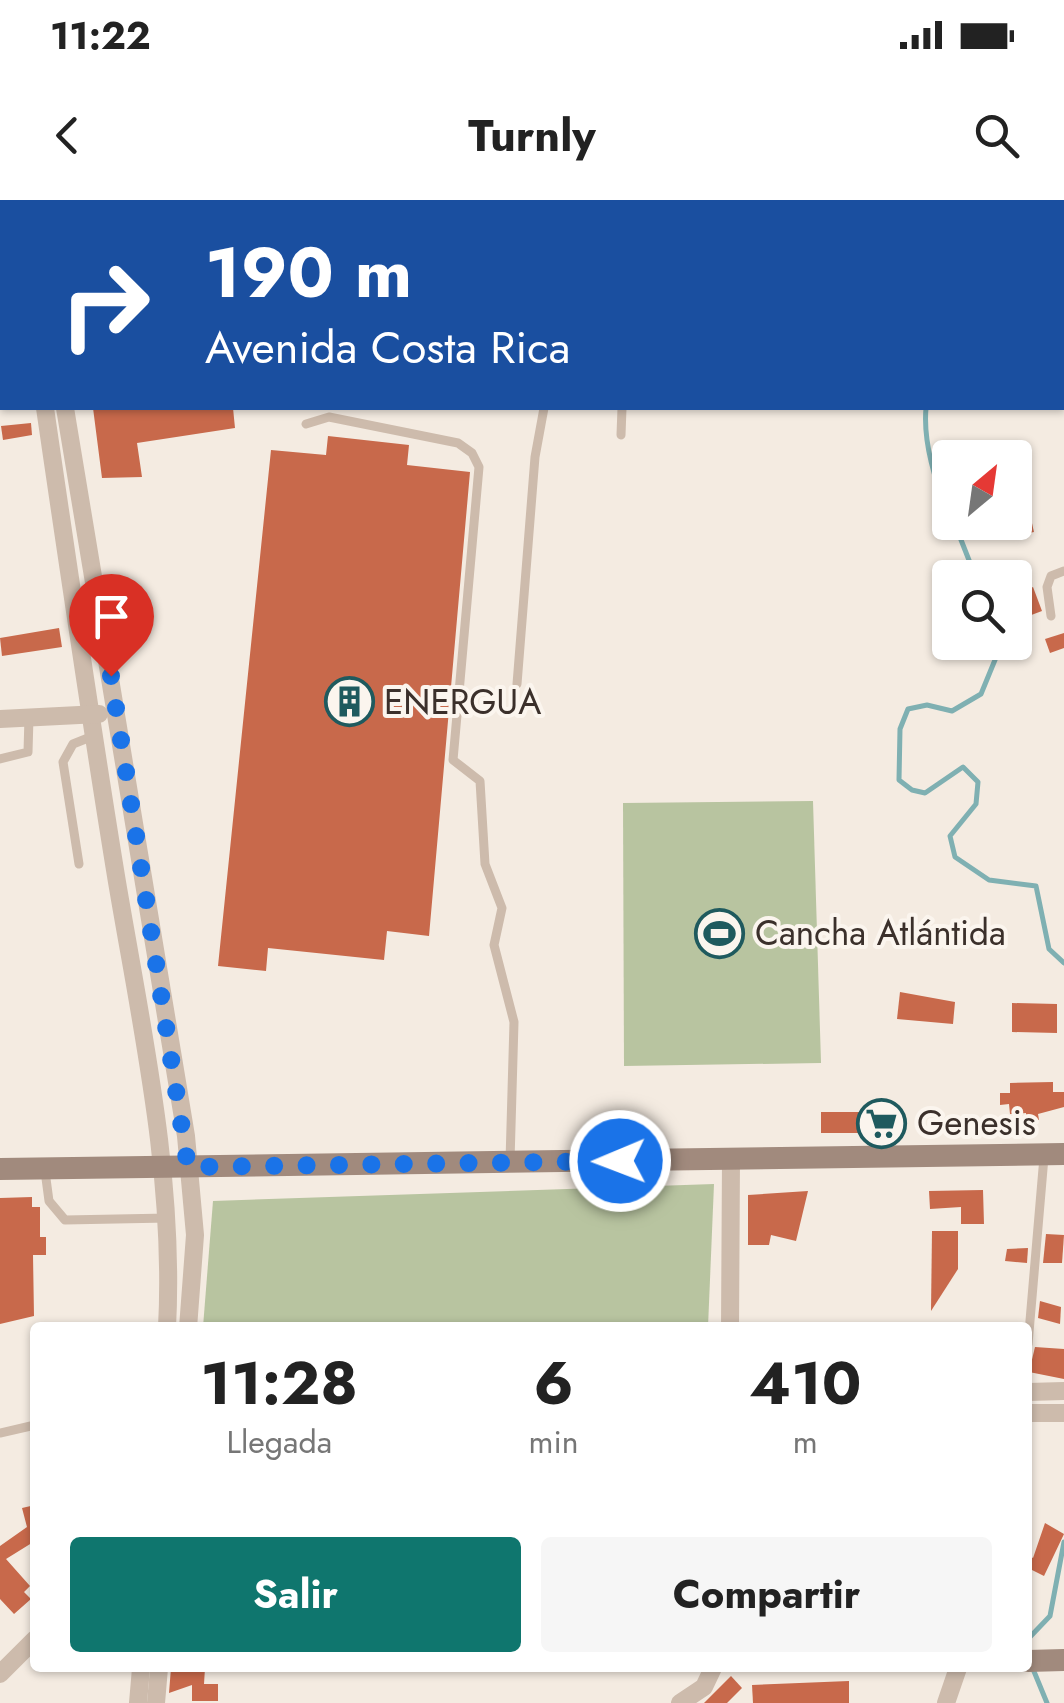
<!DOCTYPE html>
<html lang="es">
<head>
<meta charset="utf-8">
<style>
  :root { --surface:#fff; --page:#f6f6f6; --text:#222; --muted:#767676; --accent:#0f766e }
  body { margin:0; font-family:Jost,sans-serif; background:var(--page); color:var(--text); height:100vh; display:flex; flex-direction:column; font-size:38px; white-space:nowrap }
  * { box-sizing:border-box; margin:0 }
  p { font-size:32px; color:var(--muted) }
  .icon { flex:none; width:55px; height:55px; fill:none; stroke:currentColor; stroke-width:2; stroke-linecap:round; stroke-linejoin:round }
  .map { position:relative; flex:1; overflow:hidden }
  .details { position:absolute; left:30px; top:1122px; width:1002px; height:350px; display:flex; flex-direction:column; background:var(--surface); border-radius:10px; box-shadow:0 2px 8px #0004 }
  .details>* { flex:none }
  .hud { position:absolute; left:0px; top:0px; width:1065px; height:210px; box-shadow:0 2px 8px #0004; background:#1a4fa0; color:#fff; overflow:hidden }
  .needle { width:65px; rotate:29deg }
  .controls { position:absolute; left:932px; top:240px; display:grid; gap:20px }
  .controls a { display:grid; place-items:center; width:100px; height:100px; border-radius:10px; background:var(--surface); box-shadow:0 2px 8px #0004; font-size:50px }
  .pin { position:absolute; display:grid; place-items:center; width:85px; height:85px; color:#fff; margin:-102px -42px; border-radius:50% 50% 50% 0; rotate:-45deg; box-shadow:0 0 10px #0007 }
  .pin .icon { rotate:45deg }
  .me { position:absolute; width:110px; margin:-55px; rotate:269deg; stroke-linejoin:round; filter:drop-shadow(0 0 8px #0008) }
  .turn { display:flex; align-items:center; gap:35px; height:210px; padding:0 40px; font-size:45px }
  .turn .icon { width:130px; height:130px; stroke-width:2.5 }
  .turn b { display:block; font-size:70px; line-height:85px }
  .eta { display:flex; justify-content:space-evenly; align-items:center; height:170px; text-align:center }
  .eta b { font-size:60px; font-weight:700; line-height:70px }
  .cta { display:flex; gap:20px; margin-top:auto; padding:20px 40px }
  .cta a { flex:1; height:115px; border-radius:10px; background:var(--accent); color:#fff; font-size:40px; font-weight:700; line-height:115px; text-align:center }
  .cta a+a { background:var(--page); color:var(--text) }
  .status { display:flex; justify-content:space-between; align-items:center; height:70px; padding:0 50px; background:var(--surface); direction:ltr }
  .status svg { height:28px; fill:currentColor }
  header { display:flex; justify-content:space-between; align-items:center; height:130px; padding:0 40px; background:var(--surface); font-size:45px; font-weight:700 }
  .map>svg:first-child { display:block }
  .green { fill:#b8c4a0 }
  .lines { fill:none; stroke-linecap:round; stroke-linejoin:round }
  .stream { stroke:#7fb0b2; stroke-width:5 }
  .building { fill:#c8694b }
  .lane { stroke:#cdbbac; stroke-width:9 }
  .street { stroke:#cdbbac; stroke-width:18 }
  .secondary { stroke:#a18a7d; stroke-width:22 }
  .route { stroke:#1a73e8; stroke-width:18; stroke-dasharray:0 32.4 }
  .labels { text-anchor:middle; stroke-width:8; stroke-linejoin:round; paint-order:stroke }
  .poi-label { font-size:35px; fill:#3b302b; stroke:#fbf5ee; text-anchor:start }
</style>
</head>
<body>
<div class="status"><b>11:22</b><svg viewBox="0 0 49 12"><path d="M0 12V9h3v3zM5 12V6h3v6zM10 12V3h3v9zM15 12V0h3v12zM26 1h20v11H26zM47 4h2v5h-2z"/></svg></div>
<header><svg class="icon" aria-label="back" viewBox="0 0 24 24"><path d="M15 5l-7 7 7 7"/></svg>Turnly<svg class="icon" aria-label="search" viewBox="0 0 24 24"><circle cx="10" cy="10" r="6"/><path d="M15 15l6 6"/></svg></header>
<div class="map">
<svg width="1064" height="1503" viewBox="0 0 1064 1503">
  <rect width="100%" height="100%" fill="#f4ebe1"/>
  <g class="green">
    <path d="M635,0H878V2H636Z"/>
    <path d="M813,601L821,863L624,866L623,603Z"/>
    <path d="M714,984L708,1127H203L213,1001Z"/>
  </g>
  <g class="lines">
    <g class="stream">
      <path d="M926,208C923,241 935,284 950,315"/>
      <path d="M954,322L976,378"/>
      <path d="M993,442L997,455L981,494L952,511L927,505L908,509L900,529L899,580L912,590L925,593L963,567L978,582L976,604L950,636L955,657L989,680L1036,686L1049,749L1064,763"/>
      <path d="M1030,1454L1028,1439L1050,1416L1064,1342"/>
      <path d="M1033,1469L1047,1503"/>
    </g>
  </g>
  <g class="building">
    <path d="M93,208H233L235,228L137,243L142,277L102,278Z"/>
    <path d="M31,223L32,235L3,240L1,226Z"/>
    <path d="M328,236L409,245L407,265L470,272L429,736L387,731L384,760L268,748L266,771L218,766L271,250L326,255Z"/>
    <path d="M1029,310L1034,332L1020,335L1015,314Z"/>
    <path d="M1026,386L1027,390L1033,387L1042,411L1015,421V390Z"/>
    <path d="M59,428L62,447L2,456L0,438Z"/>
    <path d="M1064,433V448L1050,453L1045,439Z"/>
    <path d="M900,792L955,802L953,824L897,819Z"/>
    <path d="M1012,803L1057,804V833L1012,832Z"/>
    <path d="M1053,882V892H1064V907L1038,914L1039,920L1026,921V913L1010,914L1009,904L1000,905V893H1010V883Z"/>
    <path d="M821,912H893L892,933H821Z"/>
    <path d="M983,990L984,1024H961V1007L930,1009L929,991Z"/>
    <path d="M808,991L796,1041L771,1035L769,1045H748V995Z"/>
    <path d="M32,997V1007H40V1037H46V1055H33L34,1116L0,1124V998Z"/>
    <path d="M932,1031H958V1069L931,1111Z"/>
    <path d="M1046,1034L1064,1035L1062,1063H1043Z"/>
    <path d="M1028,1048L1027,1063L1005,1061L1007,1049Z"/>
    <path d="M1040,1101L1061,1107L1060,1124L1038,1118Z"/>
    <path d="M1035,1147L1064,1149V1179L1029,1172Z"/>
    <path d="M35,1305V1341L6,1359L30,1386L24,1392L31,1399L14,1414L0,1399V1346L27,1327L22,1308Z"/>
    <path d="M1045,1323L1064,1334L1044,1376L1028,1368V1355L1033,1358Z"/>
    <path d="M171,1468H205L204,1484H218V1501H192V1485L169,1493Z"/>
    <path d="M731,1476L742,1488L727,1503H704Z"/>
    <path d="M849,1481V1503H753L752,1485Z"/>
  </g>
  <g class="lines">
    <g class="lane">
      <path d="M1045,0L1047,2"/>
      <path d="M1007,2L1008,0"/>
      <path d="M306,224L329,217L458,243L472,253L479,267L453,560L480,581L485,664L502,708L494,745L514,822L510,961"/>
      <path d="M621,235L622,208"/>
      <path d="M1051,416L1047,387L1051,376L1064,371"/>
      <path d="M517,484L535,257L544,208"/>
      <path d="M0,559L28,552L29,517"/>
      <path d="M79,664L63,562L73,544L93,536"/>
      <path d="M45,971L49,1001L65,1020L168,1018"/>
      <path d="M1028,1144L1044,957"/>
      <path d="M0,1233L35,1225"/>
    </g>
    <g class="street">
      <path d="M625,0L626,2"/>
      <path d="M930,0V2"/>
      <path d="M2,96V103"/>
      <path d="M0,171H2"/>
      <path d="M45,208C68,366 91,524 117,682C142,830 175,977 167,1128"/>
      <path d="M65,208L186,936L195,1035L188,1128"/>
      <path d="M0,519L99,514"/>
      <path d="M730,1128L731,959"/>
      <path d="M1028,1192L1064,1191"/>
      <path d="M1028,1213H1064"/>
      <path d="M0,1474L35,1439"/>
      <path d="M138,1503L141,1468"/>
      <path d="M156,1503L159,1468"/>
      <path d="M680,1503L704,1487L713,1468"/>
      <path d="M946,1503L958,1468"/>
    </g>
    <g class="secondary">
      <path d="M8,0L32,2"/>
      <path d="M1062,85H1064"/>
      <path d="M0,969L1064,954"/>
      <path d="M1028,1461L1064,1460"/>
    </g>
  </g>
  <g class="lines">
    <path class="route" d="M111,476L188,967L620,961"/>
  </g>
  <defs>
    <symbol id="building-ring" viewBox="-11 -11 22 22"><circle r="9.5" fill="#fbf5ee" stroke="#1f5a5e" stroke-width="1.5"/><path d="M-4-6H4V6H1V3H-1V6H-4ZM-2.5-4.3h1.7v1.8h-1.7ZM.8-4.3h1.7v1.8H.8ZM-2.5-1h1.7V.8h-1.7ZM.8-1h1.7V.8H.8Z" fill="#1f5a5e"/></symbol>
    <symbol id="stadium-ring" viewBox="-11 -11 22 22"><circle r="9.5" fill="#fbf5ee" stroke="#1f5a5e" stroke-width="1.5"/><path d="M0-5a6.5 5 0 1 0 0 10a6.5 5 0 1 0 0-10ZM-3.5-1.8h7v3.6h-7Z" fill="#1f5a5e"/></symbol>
    <symbol id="supermarket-ring" viewBox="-11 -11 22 22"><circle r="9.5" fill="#fbf5ee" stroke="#1f5a5e" stroke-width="1.5"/><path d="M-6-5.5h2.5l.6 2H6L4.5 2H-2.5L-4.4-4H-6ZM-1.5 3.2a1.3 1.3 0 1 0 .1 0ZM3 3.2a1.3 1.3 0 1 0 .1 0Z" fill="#1f5a5e"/></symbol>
  </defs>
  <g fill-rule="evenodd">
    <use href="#building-ring" x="322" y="474" width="55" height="55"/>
    <use href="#stadium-ring" x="692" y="706" width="55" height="55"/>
    <use href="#supermarket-ring" x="854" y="896" width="55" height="55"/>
  </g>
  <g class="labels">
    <g class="poi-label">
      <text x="384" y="514">ENERGUA</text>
      <text x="755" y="745">Cancha Atlántida</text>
      <text x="917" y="935">Genesis</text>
    </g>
  </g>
</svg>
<div class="controls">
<a><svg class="needle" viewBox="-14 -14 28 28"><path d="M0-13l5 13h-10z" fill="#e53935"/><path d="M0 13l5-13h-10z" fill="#767676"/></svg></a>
<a><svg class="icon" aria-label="search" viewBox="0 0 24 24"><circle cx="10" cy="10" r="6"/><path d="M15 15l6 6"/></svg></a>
</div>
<div class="pin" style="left:111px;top:476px;background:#d93025"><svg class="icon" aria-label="arrive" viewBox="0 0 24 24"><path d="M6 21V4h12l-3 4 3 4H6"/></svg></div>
<svg class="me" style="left:620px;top:961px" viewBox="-20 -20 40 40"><circle r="17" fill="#1a73e8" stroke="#fff" stroke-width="3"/><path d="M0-11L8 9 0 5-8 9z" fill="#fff"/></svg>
<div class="hud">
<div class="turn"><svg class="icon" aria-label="right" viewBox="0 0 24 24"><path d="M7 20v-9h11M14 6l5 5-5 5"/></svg><div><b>190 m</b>Avenida Costa Rica</div></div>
</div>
<section class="details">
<div class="eta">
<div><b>11:28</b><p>Llegada</p></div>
<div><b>6</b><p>min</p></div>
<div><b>410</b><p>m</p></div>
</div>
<div class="cta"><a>Salir</a><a>Compartir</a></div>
</section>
</div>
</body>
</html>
